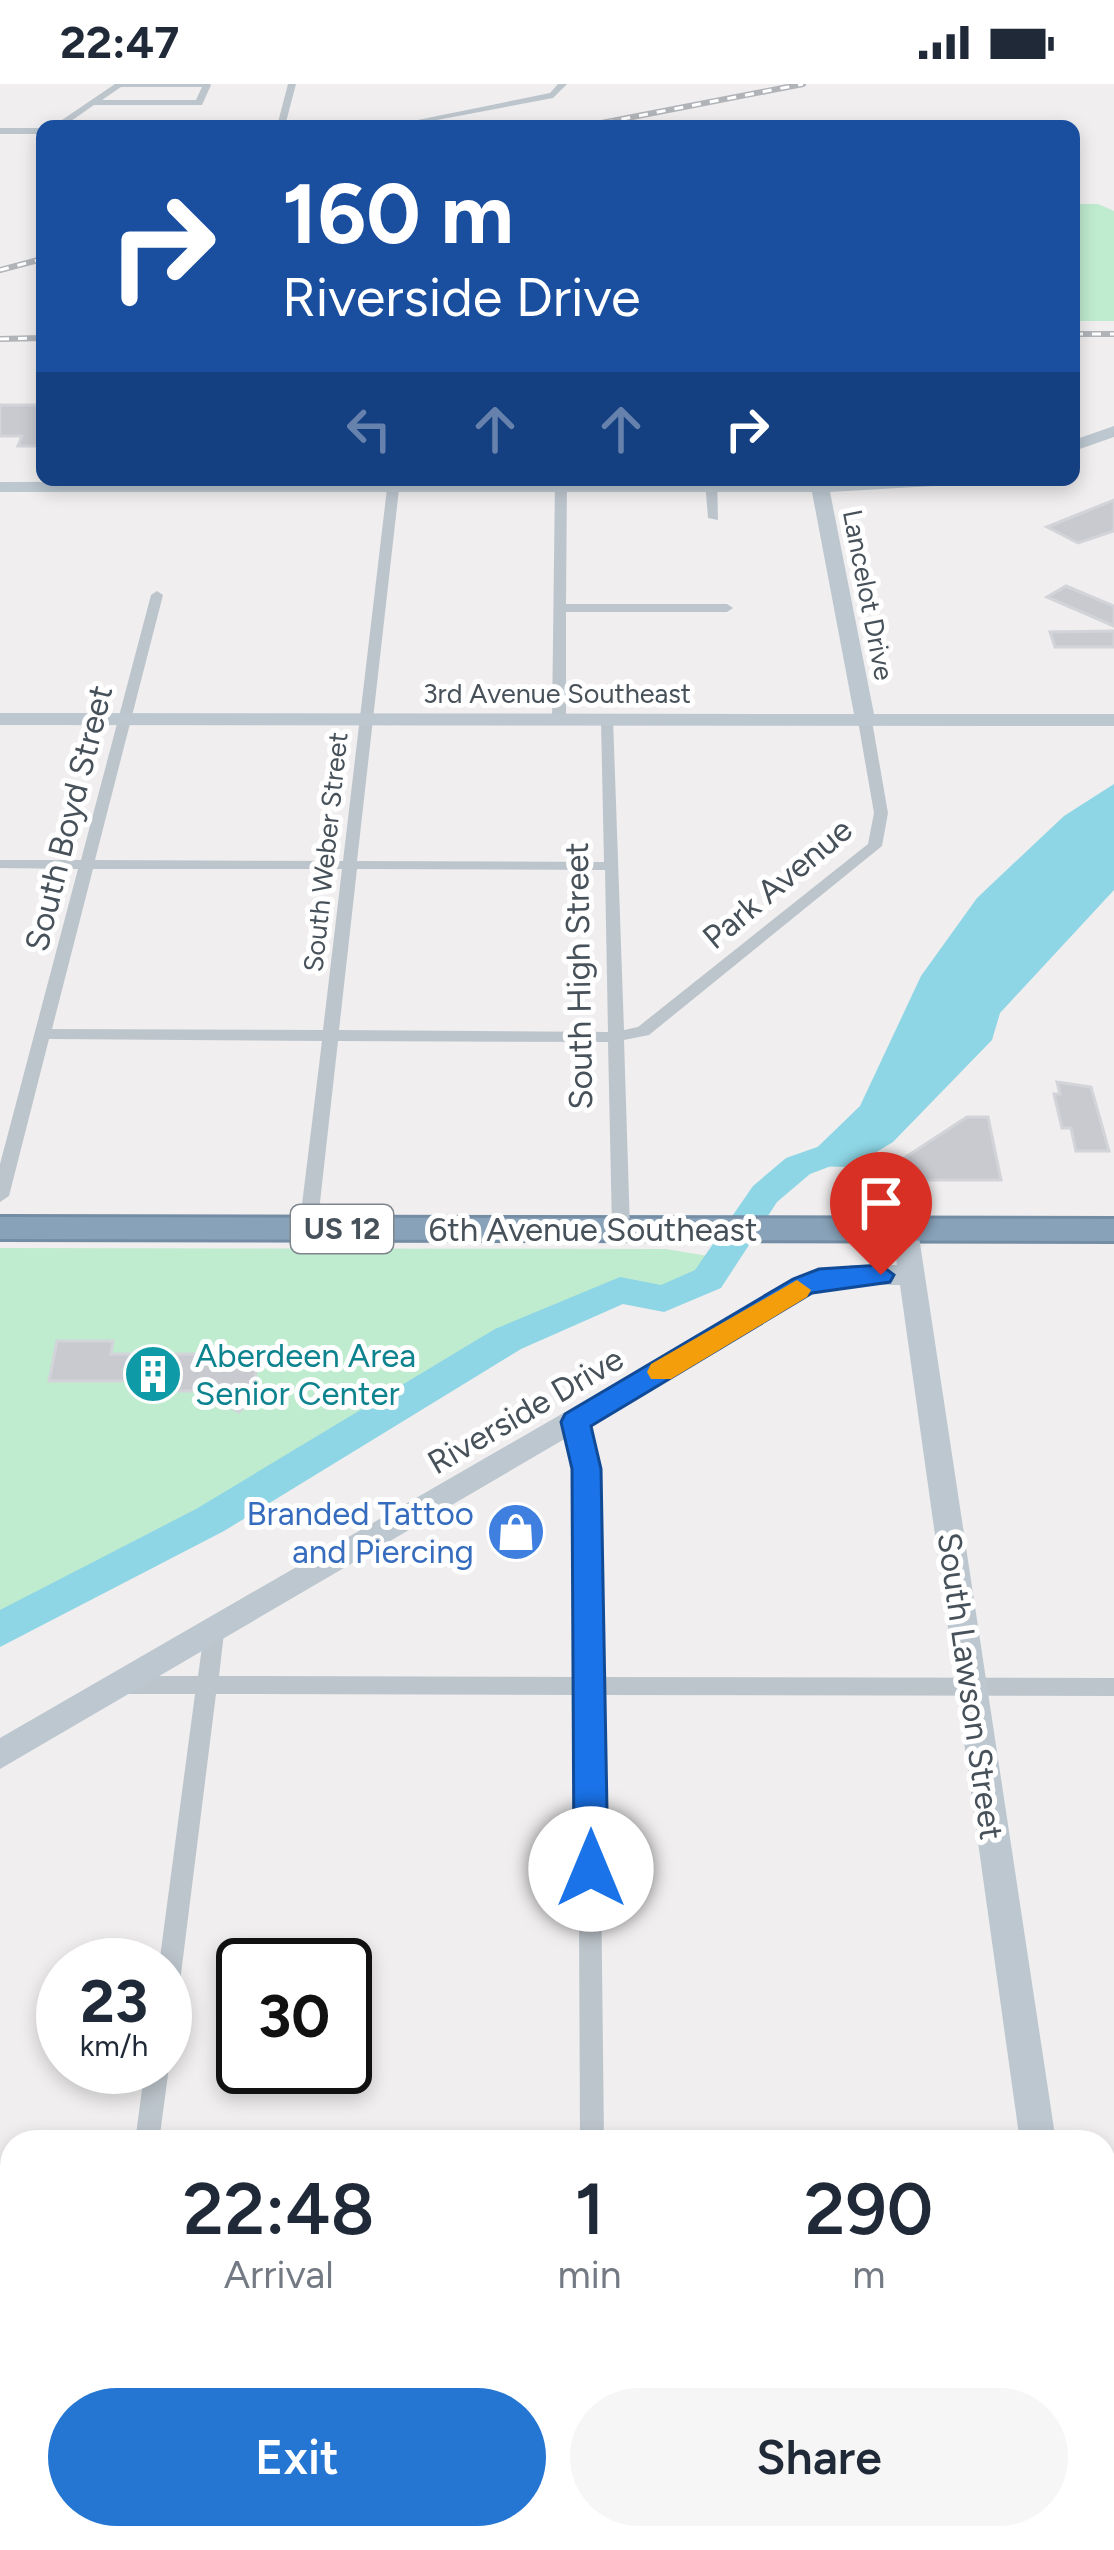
<!DOCTYPE html>
<html lang="en">
<head>
<meta charset="utf-8">
<style>
  :root { --surface:#fff; --page:#f6f6f7; --text:#1f2937; --muted:#747a83; --accent:#2576d3 }
  body { margin:0; font-family:Figtree,sans-serif; background:var(--page); color:var(--text); height:100vh; display:flex; flex-direction:column; font-size:45px; white-space:nowrap }
  * { box-sizing:border-box; margin:0 }
  p { font-size:39px; color:var(--muted) }
  .icon { flex:none; width:66px; height:66px; fill:none; stroke:currentColor; stroke-width:2; stroke-linecap:round; stroke-linejoin:round }
  .map { position:relative; flex:1; overflow:hidden }
  .sheet { position:absolute; left:0px; top:2046px; width:1116px; height:420px; display:flex; flex-direction:column; background:var(--surface); border-radius:36px 36px 0 0; box-shadow:0 6px 18px #0003 }
  .sheet>* { flex:none }
  .banner { position:absolute; left:36px; top:36px; width:1044px; height:366px; border-radius:18px; box-shadow:0 6px 18px #0003; background:#1a4fa0; color:#fff; overflow:hidden }
  .speed { position:absolute; left:36px; top:1854px; display:flex; gap:24px; font-size:60px; font-weight:700; text-align:center }
  .speed>* { display:grid; place-content:center; width:156px; height:156px; border-radius:50%; background:var(--surface); box-shadow:0 6px 18px #0003; line-height:1 }
  .speed small { font-size:30px; font-weight:400 }
  .speed .limit { border:6px solid #111; border-radius:18px; background:#fff; color:#111 }
  .pin { position:absolute; display:grid; place-items:center; width:102px; height:102px; color:#fff; margin:-123px -51px; border-radius:50% 50% 50% 0; rotate:-45deg; box-shadow:0 0 12px #0007 }
  .pin .icon { rotate:45deg }
  .me { position:absolute; width:132px; margin:-66px; rotate:0deg; stroke-linejoin:round; filter:drop-shadow(0 0 9px #0008) }
  .turn { display:flex; align-items:center; gap:42px; height:252px; padding:0 48px; font-size:54px }
  .turn .icon { width:156px; height:156px; stroke-width:2.5 }
  .turn b { display:block; font-size:84px; line-height:102px }
  .lanes { display:flex; align-items:center; height:114px; padding:0 48px; background:#0003; justify-content:center; gap:60px; direction:ltr }
  .lanes .off { opacity:.35 }
  .eta { display:flex; justify-content:space-evenly; align-items:center; height:204px; text-align:center }
  .eta b { font-size:72px; font-weight:600; line-height:84px }
  .cta { display:flex; gap:24px; margin-top:auto; padding:24px 48px }
  .cta a { flex:1; height:138px; border-radius:72px; background:var(--accent); color:#fff; font-size:48px; font-weight:600; line-height:138px; text-align:center }
  .cta a+a { background:var(--page); color:var(--text) }
  .status { display:flex; justify-content:space-between; align-items:center; height:84px; padding:0 60px; background:var(--surface); direction:ltr }
  .status svg { height:33px; fill:currentColor }
  .map>svg:first-child { display:block }
  .green { fill:#bfebcf }
  .water { fill:#8ed6e5 }
  .lines { fill:none; stroke-linecap:round; stroke-linejoin:round }
  .river { fill:#8ed6e5; fill-rule:evenodd }
  .building { fill:#c8cad0; stroke:#d2d4d9; stroke-width:3 }
  .highway-casing { stroke:#748da5; stroke-width:6 }
  .street { fill:#bdc5cc; fill-rule:evenodd }
  .secondary { fill:#bcc7d0; fill-rule:evenodd }
  .highway { fill:#88a2b9; fill-rule:evenodd }
  .rail-casing { stroke:#b0b3b8; stroke-width:6 }
  .rail { stroke:#fff; stroke-width:3; stroke-dasharray:9; stroke-linecap:butt }
  .route { fill:#1a73e8; stroke:#114b97; stroke-width:3 }
  .slow { fill:#f59e0b }
  .labels { text-anchor:middle; stroke-width:10; stroke-linejoin:round; paint-order:stroke }
  .far-street-label { font-size:27px; fill:#47515a; stroke:#fff }
  .shield { fill:#fff; stroke:#7e858c; stroke-width:3 }
  .shield-label { font-size:30px; font-weight:bold; fill:#47515a }
  .street-label { font-size:33px; fill:#47515a; stroke:#fff }
  .culture-label { font-size:33px; fill:#0d838f; stroke:#fff; text-anchor:start }
  .shop-label { font-size:33px; fill:#366cbe; stroke:#fff; text-anchor:end }
</style>
</head>
<body>
<div class="status"><b>22:47</b><svg viewBox="0 0 49 12"><path d="M0 12V9h3v3zM5 12V6h3v6zM10 12V3h3v9zM15 12V0h3v12zM26 1h20v11H26zM47 4h2v5h-2z"/></svg></div>
<div class="map">
<svg width="1114" height="2466" viewBox="0 0 1114 2466">
  <rect width="100%" height="100%" fill="#f0eeee"/>
  <g class="green">
    <path d="M1074,120H1098L1114,127V237H1074Z"/>
    <path d="M0,1164L666,1165L720,1174L708,1195L664,1215L620,1206L508,1255L210,1436L0,1546Z"/>
  </g>
  <path class="water" d="M1114,700V806L1000,929L992,956L893,1058L852,1083L798,1082L860,1022L921,892L977,814L1064,732Z"/>
  <g class="lines">
    <path class="river" d="M843,1054L855,1057L860,1065L855,1073L810,1090L777,1118L721,1204L664,1228L623,1220L521,1265L224,1447L0,1563V1526L196,1425L495,1245L620,1193L661,1201L695,1186L753,1102L786,1074Z"/>
  </g>
  <g class="building">
    <path d="M0,321H42V362H18L22,352H0Z"/>
    <path d="M1114,416V447L1078,459L1047,443Z"/>
    <path d="M1066,502L1114,522V542L1047,513Z"/>
    <path d="M1114,547V563H1055L1050,548Z"/>
    <path d="M1057,998L1091,1003L1109,1067H1076L1071,1044H1062L1054,1010H1060Z"/>
    <path d="M967,1033H988L1001,1096H891L889,1084Z"/>
    <path d="M57,1257H113L111,1270H216L215,1277H257L253,1313L239,1328L218,1317H196L198,1307H143L145,1297H49Z"/>
  </g>
  <g class="lines">
    <defs>
      <path id="highway" d="M0,1133L1114,1135V1157L0,1155Z"/>
    </defs>
    <use href="#highway" class="highway-casing"/>
    <g class="street">
      <path d="M115,0H210L211,1L202,21H94L71,37L187,39L191,42H53ZM121,3H202L196,16H102Z"/>
      <path d="M288,0H296L285,42H277Z"/>
      <path d="M558,0H567L553,14L405,42H388L550,9Z"/>
      <rect x="0" y="44" width="42" height="6"/>
      <path d="M388,396H400L357,777L604,778L601,637L603,634H613L624,946L638,943L868,760L874,729L858,637L865,633L872,637L888,729L882,762L649,951L624,956L630,1145L627,1149H615L612,1145L608,958L338,957L317,1145L308,1151L299,1145L322,957L49,955L9,1112L0,1118V1080L78,785L0,784V776H81L151,511L157,507L163,511L95,776L343,777ZM93,785H342L323,946L52,945ZM357,785L605,786L608,948L339,946Z"/>
      <path d="M555,396H567L566,520H727L733,524L727,528H566V637L559,641L552,637Z"/>
      <path d="M705,396H717L718,436L708,434Z"/>
      <path d="M575,1331L582,1333L584,1338L597,1385L599,1593L1114,1594V1612L599,1611L604,2058H580L578,1611L216,1610L177,1922L173,1930L165,1933V1881H159L195,1610H124L117,1607L114,1601L117,1595L124,1592H198L204,1549L207,1543L214,1540L221,1543L224,1549L219,1592L578,1593L577,1385L566,1338L568,1333Z"/>
      <path d="M165,1974L169,1983L159,2058H135L145,1983H165Z"/>
      <rect x="0" y="2350" width="12" height="26"/>
      <path d="M80,2454H108L106,2466H78Z"/>
      <rect x="581" y="2454" width="28" height="12"/>
    </g>
    <g class="secondary">
      <path d="M1114,342V353L1074,367V356Z"/>
      <path d="M958,396L949,401L830,408L874,630H1114V642L0,641V629L854,630L812,408H0V398Z"/>
      <path d="M905,1137L918,1146L1056,2058H1020L900,1201H852L811,1211L0,1685V1654L794,1196L852,1181H897L892,1146Z"/>
      <path d="M1104,2436L1114,2443V2466H1078L1077,2454H1104Z"/>
    </g>
    <use href="#highway" class="highway"/>
    <defs>
      <g id="rail">
        <path d="M586,42L803,0"/>
        <path d="M0,186L42,175"/>
        <path d="M1074,250H1114"/>
        <path d="M0,255L42,254"/>
      </g>
    </defs>
    <use href="#rail" class="rail-casing"/>
    <use href="#rail" class="rail"/>
  </g>
  <path class="route" d="M881,1181L894,1191L890,1198L812,1209L591,1342L601,1385L608,1785L603,1796L591,1801L579,1796L574,1785L572,1385L561,1338L565,1330L793,1195L819,1185Z"/>
  <path class="slow" d="M797,1196L811,1206L807,1213L671,1295H651L647,1288L651,1280Z"/>
  <defs>
    <symbol id="building-disc" viewBox="-11 -11 22 22"><circle r="9.5" fill="#0f9aa8" stroke="#fff"/><path d="M-4-6H4V6H1V3H-1V6H-4ZM-2.5-4.3h1.7v1.8h-1.7ZM.8-4.3h1.7v1.8H.8ZM-2.5-1h1.7V.8h-1.7ZM.8-1h1.7V.8H.8Z" fill="#fff"/></symbol>
    <symbol id="shop-disc" viewBox="-11 -11 22 22"><circle r="9.5" fill="#3f7fe0" stroke="#fff"/><path d="M-5-2.5h2.3a2.7 3.5 0 0 1 5.4 0H5L5.5 6h-11ZM-1.5-2.5h3a1.5 2.3 0 0 0-3 0Z" fill="#fff"/></symbol>
  </defs>
  <g fill-rule="evenodd">
    <use href="#building-disc" x="120" y="1257" width="66" height="66"/>
    <use href="#shop-disc" x="483" y="1415" width="66" height="66"/>
  </g>
  <g class="labels">
    <g class="far-street-label">
      <text transform="translate(868 511) rotate(79)" y="9">Lancelot Drive</text>
      <text x="557" y="619">3rd Avenue Southeast</text>
      <text transform="translate(326 768) rotate(-84)" y="9">South Weber Street</text>
    </g>
    <rect class="shield" x="291" y="1121" width="102" height="48" rx="9"/>
    <g class="shield-label">
      <text x="342" y="1155">US 12</text>
    </g>
    <g class="street-label">
      <text transform="translate(68 734) rotate(-76)" y="12">South Boyd Street</text>
      <text transform="translate(777 799) rotate(-40)" y="12">Park Avenue</text>
      <text transform="translate(578 892) rotate(-91)" y="12">South High Street</text>
      <text x="593" y="1157">6th Avenue Southeast</text>
      <text transform="translate(525 1326) rotate(-30)" y="12">Riverside Drive</text>
      <text transform="translate(971 1602) rotate(82)" y="12">South Lawson Street</text>
    </g>
    <g class="culture-label">
      <text x="195" y="1283">Aberdeen Area<tspan x="195" dy="38">Senior Center</tspan></text>
    </g>
    <g class="shop-label">
      <text x="474" y="1441">Branded Tattoo<tspan x="474" dy="38">and Piercing</tspan></text>
    </g>
  </g>
</svg>
<div class="speed"><div>23<small>km/h</small></div><div class="limit">30</div></div>
<div class="pin" style="left:881px;top:1191px;background:#d93025"><svg class="icon" aria-label="arrive" viewBox="0 0 24 24"><path d="M6 21V4h12l-3 4 3 4H6"/></svg></div>
<svg class="me" style="left:591px;top:1785px" viewBox="-20 -20 40 40"><circle r="19" fill="#fff"/><path d="M0-13L10 11 0 6-10 11z" fill="#1a73e8"/></svg>
<div class="banner">
<div class="turn"><svg class="icon" aria-label="right" viewBox="0 0 24 24"><path d="M7 20v-9h11M14 6l5 5-5 5"/></svg><div><b>160 m</b>Riverside Drive</div></div>
<div class="lanes"><svg class="icon off" aria-label="left" viewBox="0 0 24 24"><path d="M17 20v-9H6M10 6l-5 5 5 5"/></svg><svg class="icon off" aria-label="ahead" viewBox="0 0 24 24"><path d="M12 20V5M6 11l6-6 6 6"/></svg><svg class="icon off" aria-label="ahead" viewBox="0 0 24 24"><path d="M12 20V5M6 11l6-6 6 6"/></svg><svg class="icon" aria-label="right" viewBox="0 0 24 24"><path d="M7 20v-9h11M14 6l5 5-5 5"/></svg></div>
</div>
<section class="sheet">
<div class="eta">
<div><b>22:48</b><p>Arrival</p></div>
<div><b>1</b><p>min</p></div>
<div><b>290</b><p>m</p></div>
</div>
<div class="cta"><a>Exit</a><a>Share</a></div>
</section>
</div>
</body>
</html>
